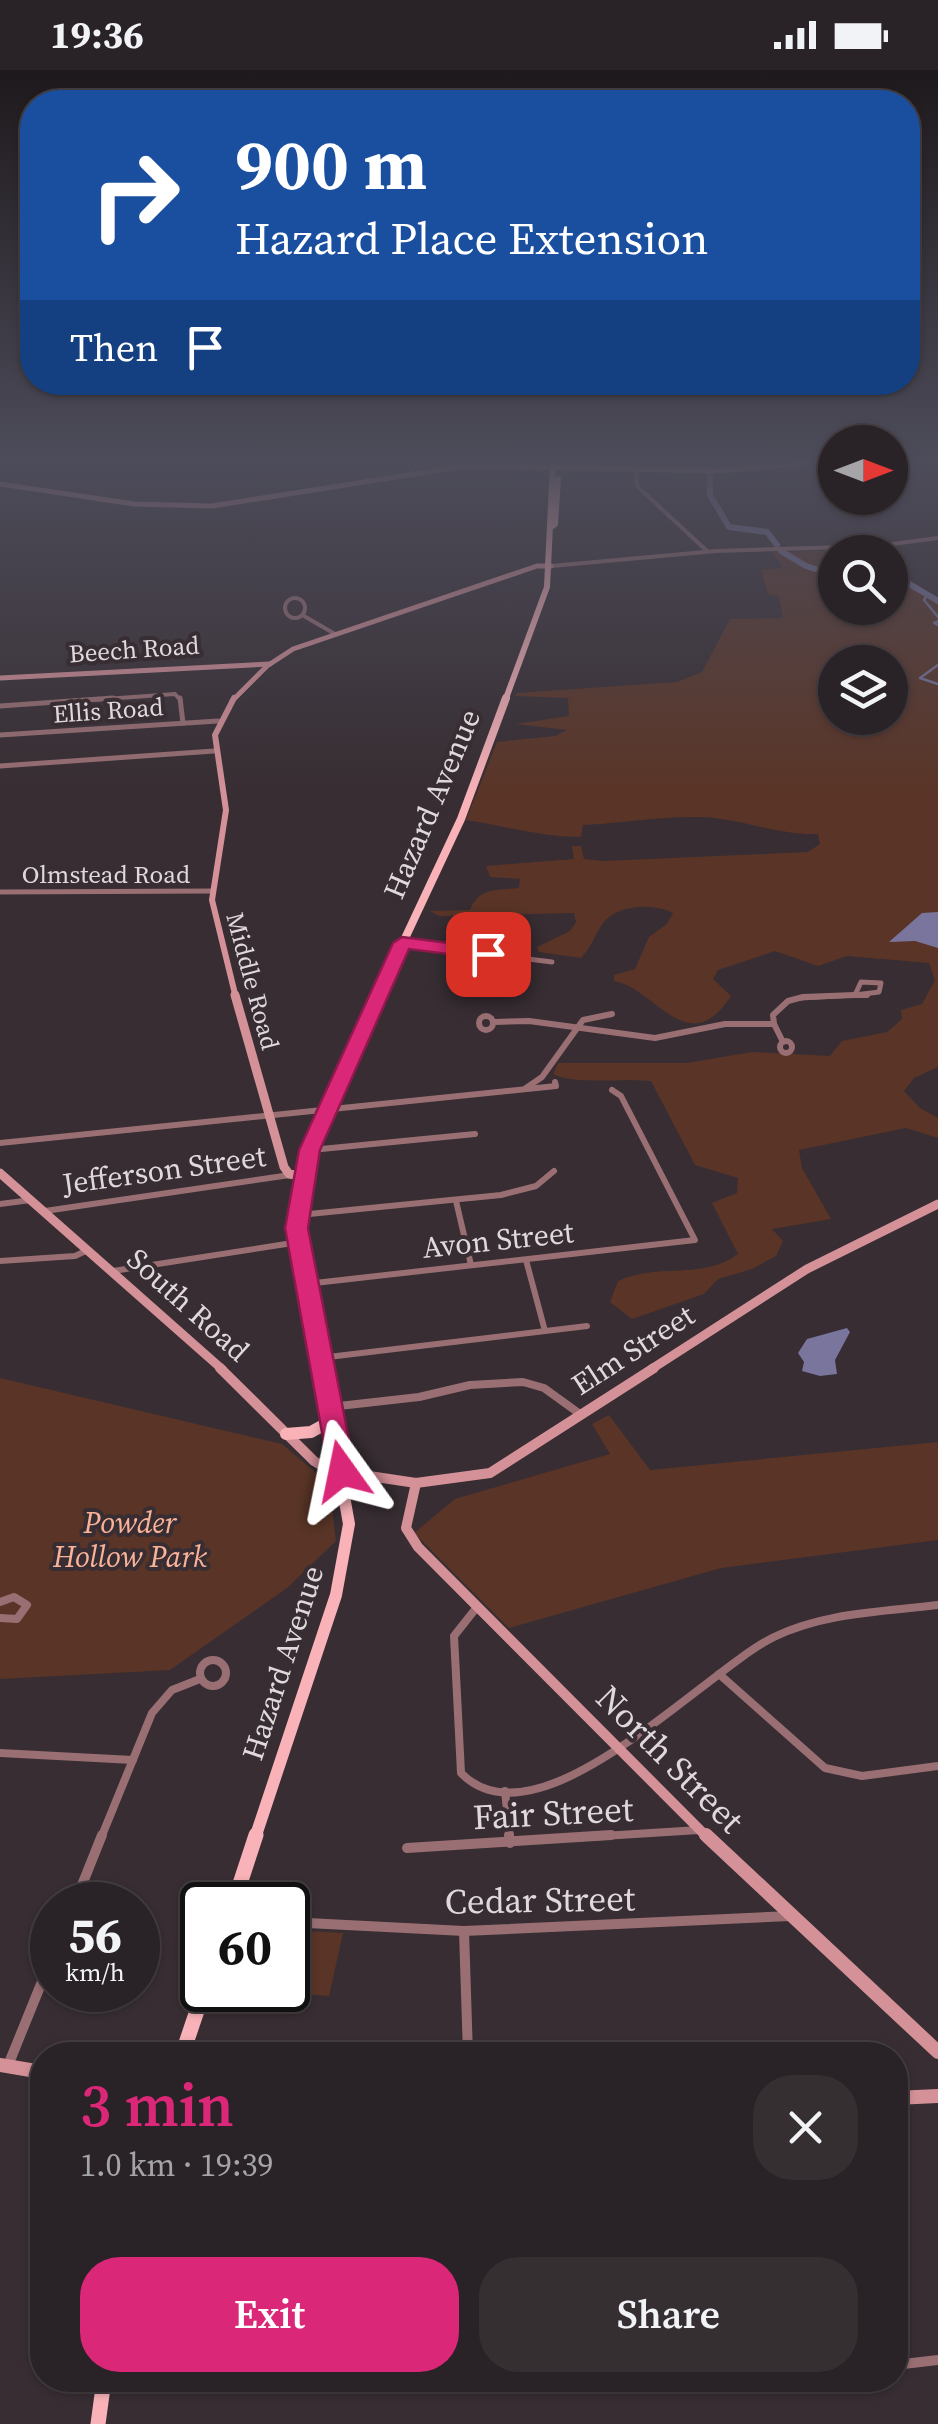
<!DOCTYPE html>
<html lang="en">
<head>
<meta charset="utf-8">
<style>
  :root { --surface:#292226; --page:#352f32; --text:#f1f3f6; --muted:#a5a4a7; --line:#453f43; --accent:#db2777 }
  body { margin:0; font-family:"Source Serif 4",serif; background:var(--page); color:var(--text); height:100vh; display:flex; flex-direction:column; font-size:38px; white-space:nowrap }
  * { box-sizing:border-box; margin:0 }
  p { font-size:32px; color:var(--muted) }
  .icon { flex:none; width:55px; height:55px; fill:none; stroke:currentColor; stroke-width:2; stroke-linecap:round; stroke-linejoin:round }
  .map { position:relative; flex:1; overflow:hidden }
  .sheet { position:absolute; left:30px; top:1972px; width:878px; height:350px; display:flex; flex-direction:column; background:var(--surface); border-radius:40px; box-shadow:0 2px 8px #0004,0 0 0 2px var(--line) }
  .sheet>* { flex:none }
  .top-card { position:absolute; left:20px; top:20px; width:900px; height:305px; border-radius:40px; box-shadow:0 2px 8px #0004,0 0 0 2px var(--line); background:#1a4fa0; color:#fff; overflow:hidden }
  .needle { width:65px; rotate:90deg }
  .fabs { position:absolute; left:818px; top:355px; display:grid; gap:20px }
  .fabs a { display:grid; place-items:center; width:90px; height:90px; border-radius:50%; background:var(--surface); box-shadow:0 2px 8px #0004,0 0 0 2px var(--line); font-size:50px }
  .speed { position:absolute; left:30px; top:1812px; display:flex; gap:20px; font-size:50px; font-weight:700; text-align:center }
  .speed>* { display:grid; place-content:center; width:130px; height:130px; border-radius:50%; background:var(--surface); box-shadow:0 2px 8px #0004,0 0 0 2px var(--line); line-height:1 }
  .speed small { font-size:25px; font-weight:400 }
  .speed .limit { border:5px solid #111; border-radius:15px; background:#fff; color:#111 }
  .pin { position:absolute; display:grid; place-items:center; width:85px; height:85px; color:#fff; margin:-42px; border-radius:20px; box-shadow:0 5px 15px #0006 }
  .me { position:absolute; width:110px; margin:-55px; rotate:348deg; stroke-linejoin:round; filter:drop-shadow(0 0 8px #0008) }
  .turn { display:flex; align-items:center; gap:35px; height:210px; padding:0 50px; font-size:45px }
  .turn .icon { width:130px; height:130px; stroke-width:2.5 }
  .turn b { display:block; font-size:70px; line-height:85px }
  .then { display:flex; align-items:center; height:95px; padding:0 50px; background:#0003; gap:20px; font-size:38px }
  .round { display:grid; place-items:center; flex:none; width:105px; height:105px; border-radius:40px; background:var(--page) }
  .summary { display:flex; align-items:center; justify-content:space-between; height:170px; padding:0 50px }
  h1 { font-size:60px; font-weight:600; line-height:75px; color:var(--accent) }
  .cta { display:flex; gap:20px; margin-top:auto; padding:20px 50px }
  .cta a { flex:1; height:115px; border-radius:40px; background:var(--accent); color:#fff; font-size:40px; font-weight:600; line-height:115px; text-align:center }
  .cta a+a { background:var(--page); color:var(--text) }
  .status { display:flex; justify-content:space-between; align-items:center; height:70px; padding:0 50px; background:var(--surface); direction:ltr }
  .status svg { height:28px; fill:currentColor }
  .map>svg:first-child { display:block }
  .green { fill:#5a3527; fill-rule:evenodd }
  .water { fill:#79759d }
  .lines { fill:none; stroke-linecap:round; stroke-linejoin:round }
  .stream { stroke:#79759d; stroke-width:2.5 }
  .river { stroke:#79759d; stroke-width:6 }
  .street-far4 { stroke:#996f73; stroke-width:4 }
  .street-far3 { stroke:#996f73; stroke-width:5 }
  .street-far2 { stroke:#996f73; stroke-width:6 }
  .street-far1 { stroke:#996f73; stroke-width:8 }
  .street { stroke:#996f73; stroke-width:10 }
  .secondary-far4 { stroke:#d59198; stroke-width:5 }
  .secondary-far3 { stroke:#d59198; stroke-width:6 }
  .secondary-far2 { stroke:#d59198; stroke-width:9 }
  .secondary-far1 { stroke:#d59198; stroke-width:10 }
  .secondary { stroke:#d59198; stroke-width:14 }
  .primary-far4 { stroke:#f8b2b8; stroke-width:6 }
  .primary-far3 { stroke:#f8b2b8; stroke-width:8 }
  .primary-far2 { stroke:#f8b2b8; stroke-width:10 }
  .primary-far1 { stroke:#f8b2b8; stroke-width:12 }
  .primary { stroke:#f8b2b8; stroke-width:15 }
  .route { fill:#db2777; stroke:#8e194d; stroke-width:2.5 }
  .labels { text-anchor:middle; stroke-width:8; stroke-linejoin:round; paint-order:stroke }
  .far-street-label { font-size:25px; fill:#dfd8dc; stroke:#372d32 }
  .street-label { font-size:30px; fill:#dfd8dc; stroke:#372d32 }
  .park-label { font-size:30px; font-style:italic; fill:#fab399; stroke:#372d32 }
  .near-street-label { font-size:35px; fill:#dfd8dc; stroke:#372d32 }
</style>
</head>
<body>
<div class="status"><b>19:36</b><svg viewBox="0 0 49 12"><path d="M0 12V9h3v3zM5 12V6h3v6zM10 12V3h3v9zM15 12V0h3v12zM26 1h20v11H26zM47 4h2v5h-2z"/></svg></div>
<div class="map">
<svg width="938" height="2354" viewBox="0 0 938 2354">
  <rect width="100%" height="100%" fill="#372d32"/>
  <g class="green">
    <path d="M849,480L855,482H835V538H890V499L938,527V997L914,1008L904,1021L920,1038L938,1048V1068L906,1058L799,1080L802,1098L831,1149L772,1159L783,1171L776,1186L752,1199L718,1209L704,1224L632,1249L610,1232L618,1211C659,1192 702,1211 738,1184L712,1133L737,1123L738,1108L695,1095L651,1011C625,1008 572,1015 553,1004L558,993H687L752,982L830,986L842,971L887,962L902,949L901,940L922,934L935,910L929,893L847,886L818,896L775,881L718,900L713,909L731,926C688,992 657,919 614,911V905L635,899L649,867L667,854L673,843C654,833 617,834 603,853C595,864 592,877 581,888L539,882L537,877L570,861L576,852L574,843L439,846L430,841L470,840C479,817 497,820 519,818L520,809L490,807L486,796L574,789L572,776H581L584,789L603,791L808,782L820,774L818,764C777,765 742,749 702,747C663,746 622,753 583,755L581,767C542,767 505,756 466,750L497,672L555,666L567,660L516,654L569,646L568,628L515,626L517,623L677,612L702,602L730,549L783,548L779,526L768,524L761,500L783,498L772,482ZM835,592H890V648H835Z"/>
    <path d="M0,1308L282,1374L329,1414L336,1471L287,1518L170,1600L0,1609Z"/>
    <path d="M609,1345L650,1400L938,1372V1470L721,1498L509,1558L414,1463L455,1429L610,1384L592,1354Z"/>
    <path d="M288,1860L343,1863L329,1926L249,1920H288Z"/>
  </g>
  <g class="water">
    <path d="M938,842V878L915,871L889,872L922,843Z"/>
    <path d="M847,1258L850,1262L835,1290L837,1304L820,1306L802,1301L804,1292L798,1283L807,1269Z"/>
  </g>
  <g class="lines">
    <g class="stream">
      <path d="M927,525L924,530L938,547"/>
      <path d="M938,551L934,553L938,555"/>
      <path d="M938,595L920,608L938,614"/>
    </g>
    <g class="river">
      <path d="M710,403V425L729,457L767,462L777,475"/>
      <path d="M781,481L806,496L835,505"/>
      <path d="M890,511L906,512L938,531"/>
    </g>
    <g class="street-far4">
      <path d="M406,393L414,403"/>
      <path d="M636,398L637,416L707,481"/>
      <path d="M551,496L716,481L877,476L938,468"/>
      <circle cx="295" cy="538" r="10"/>
      <path d="M304,546L335,564"/>
      <path d="M77,631L175,624L181,631"/>
    </g>
    <g class="street-far3">
      <path d="M180,628L183,653"/>
      <path d="M0,636L113,628"/>
      <path d="M0,665L218,651"/>
      <path d="M0,696L214,681"/>
      <path d="M0,822L212,821"/>
      <path d="M402,873L552,892"/>
      <path d="M861,912L881,913L879,922L855,925Z"/>
      <path d="M801,928L855,925"/>
    </g>
    <g class="street-far2">
      <path d="M855,925H867"/>
      <circle cx="486" cy="953" r="7"/>
      <path d="M495,952L529,951L655,968L725,954H774L773,945L788,931L803,927L855,925"/>
      <path d="M774,954L783,972"/>
      <circle cx="786" cy="977" r="6"/>
      <path d="M526,1018L542,1007L583,950L612,944"/>
      <path d="M0,1073L556,1016L555,1012"/>
      <path d="M311,1080L475,1064"/>
      <path d="M456,1131L471,1195"/>
      <path d="M0,1134L31,1130"/>
      <path d="M45,1141L290,1105"/>
      <path d="M299,1145L501,1125L536,1116L554,1101"/>
      <path d="M526,1190L545,1261"/>
      <path d="M0,1191L75,1186L88,1180"/>
      <path d="M113,1201L299,1172"/>
      <path d="M306,1214L695,1170L621,1026L612,1020"/>
      <path d="M320,1288L587,1256"/>
    </g>
    <g class="street-far1">
      <path d="M330,1337L419,1327L470,1315L523,1312L544,1318L580,1344"/>
      <path d="M0,1532L14,1527L27,1535L17,1549L0,1548"/>
      <path d="M477,1537L454,1566L461,1703C538,1782 704,1601 774,1567C825,1542 884,1542 938,1535"/>
      <circle cx="213" cy="1603" r="13"/>
      <path d="M719,1604L825,1698L862,1706L938,1696"/>
      <path d="M0,1683L133,1690"/>
      <path d="M505,1721L510,1768"/>
      <path d="M101,1768L152,1643L172,1620L200,1609"/>
      <path d="M571,1768L699,1760"/>
    </g>
    <g class="street">
      <path d="M509,1765L510,1773"/>
      <path d="M407,1778L611,1765"/>
      <path d="M74,1835L102,1765"/>
      <path d="M288,1852L464,1861L790,1846"/>
      <path d="M464,1861L468,1985"/>
      <path d="M9,1993L52,1887"/>
      <path d="M895,2295L938,2290"/>
      <path d="M361,2318L614,2310"/>
    </g>
    <g class="secondary-far4">
      <path d="M0,414L134,434L212,436L465,396L720,401L810,393"/>
      <path d="M0,608L270,594"/>
      <path d="M232,631L267,596L293,579L537,496H551"/>
    </g>
    <path class="secondary-far3" d="M234,628L215,665L226,740L212,830L236,928"/>
    <g class="secondary-far2">
      <path d="M235,925L284,1097L289,1104L303,1106"/>
      <path d="M0,1103L223,1300"/>
      <path d="M650,1300L807,1199L938,1134"/>
    </g>
    <g class="secondary-far1">
      <path d="M220,1298L314,1391L329,1400L416,1413L490,1403L654,1298"/>
      <path d="M416,1413L406,1458L418,1477L708,1768"/>
    </g>
    <g class="secondary">
      <path d="M706,1765L938,1982"/>
      <path d="M0,1995L42,2002"/>
      <path d="M895,2028L938,2026"/>
    </g>
    <g class="primary-far4">
      <path d="M551,457L555,454L558,409"/>
      <path d="M505,631L547,517L553,393"/>
    </g>
    <path class="primary-far3" d="M377,928L461,749L506,628"/>
    <path class="primary-far2" d="M322,1300C314,1258 302,1214 299,1171C293,1082 342,1003 378,925"/>
    <g class="primary-far1">
      <path d="M286,1364L311,1362L331,1351"/>
      <path d="M255,1768L336,1525L349,1454L321,1298"/>
    </g>
    <g class="primary">
      <path d="M233,1835L256,1765"/>
      <path d="M182,1985L204,1920"/>
      <path d="M98,2354L104,2310"/>
    </g>
  </g>
  <linearGradient id="sky" x2="0" y2="1"><stop stop-color="#1e191c"/><stop offset="0.54" stop-color="#4d4c5a"/><stop offset="1" stop-color="#4d4c5a" stop-opacity="0"/></linearGradient>
  <rect width="938" height="723" fill="url(#sky)"/>
  <path class="route" d="M402,867L488,878L498,884L488,889L409,879L320,1080L308,1158L355,1401L342,1411L329,1401L285,1158L299,1080L393,873Z"/>
  <g class="labels">
    <g class="far-street-label">
      <text transform="translate(134 579) rotate(-4)" y="9">Beech Road</text>
      <text transform="translate(108 640) rotate(-4)" y="9">Ellis Road</text>
      <text x="106" y="813">Olmstead Road</text>
      <text transform="translate(253 911) rotate(75)" y="9">Middle Road</text>
    </g>
    <g class="street-label">
      <text transform="translate(432 734) rotate(-67)" y="10">Hazard Avenue</text>
      <text transform="translate(164 1100) rotate(-8)" y="10">Jefferson Street</text>
      <text transform="translate(498 1170) rotate(-6)" y="10">Avon Street</text>
      <text transform="translate(188 1235) rotate(42)" y="10">South Road</text>
      <text transform="translate(633 1280) rotate(-33)" y="10">Elm Street</text>
      <text transform="translate(283 1593) rotate(-72)" y="10">Hazard Avenue</text>
    </g>
    <g class="park-label">
      <text x="130" y="1463">Powder<tspan x="130" dy="34">Hollow Park</tspan></text>
    </g>
    <g class="near-street-label">
      <text transform="translate(670 1689) rotate(45)" y="12">North Street</text>
      <text transform="translate(553 1743) rotate(-3)" y="12">Fair Street</text>
      <text transform="translate(540 1830) rotate(-1)" y="12">Cedar Street</text>
    </g>
  </g>
</svg>
<div class="fabs">
<a><svg class="needle" viewBox="-14 -14 28 28"><path d="M0-13l5 13h-10z" fill="#e53935"/><path d="M0 13l5-13h-10z" fill="#a5a4a7"/></svg></a>
<a><svg class="icon" aria-label="search" viewBox="0 0 24 24"><circle cx="10" cy="10" r="6"/><path d="M15 15l6 6"/></svg></a>
<a><svg class="icon" aria-label="layers" viewBox="0 0 24 24"><path d="M12 4l9 5-9 5-9-5zM3 14l9 5 9-5"/></svg></a>
</div>
<div class="speed"><div>56<small>km/h</small></div><div class="limit">60</div></div>
<div class="pin" style="left:488px;top:884px;background:#d93025"><svg class="icon" aria-label="arrive" viewBox="0 0 24 24"><path d="M6 21V4h12l-3 4 3 4H6"/></svg></div>
<svg class="me" style="left:342px;top:1401px" viewBox="-20 -20 40 40"><path d="M0-17L14 15 0 8-14 15z" fill="#db2777" stroke="#fff" stroke-width="4"/></svg>
<div class="top-card">
<div class="turn"><svg class="icon" aria-label="right" viewBox="0 0 24 24"><path d="M7 20v-9h11M14 6l5 5-5 5"/></svg><div><b>900 m</b>Hazard Place Extension</div></div>
<div class="then">Then<svg class="icon" aria-label="arrive" viewBox="0 0 24 24"><path d="M6 21V4h12l-3 4 3 4H6"/></svg></div>
</div>
<section class="sheet">
<div class="summary"><div><h1>3 min</h1><p>1.0 km · 19:39</p></div><a class="round"><svg class="icon" aria-label="close" viewBox="0 0 24 24"><path d="M6 6l12 12M18 6L6 18"/></svg></a></div>
<div class="cta"><a>Exit</a><a>Share</a></div>
</section>
</div>
</body>
</html>
